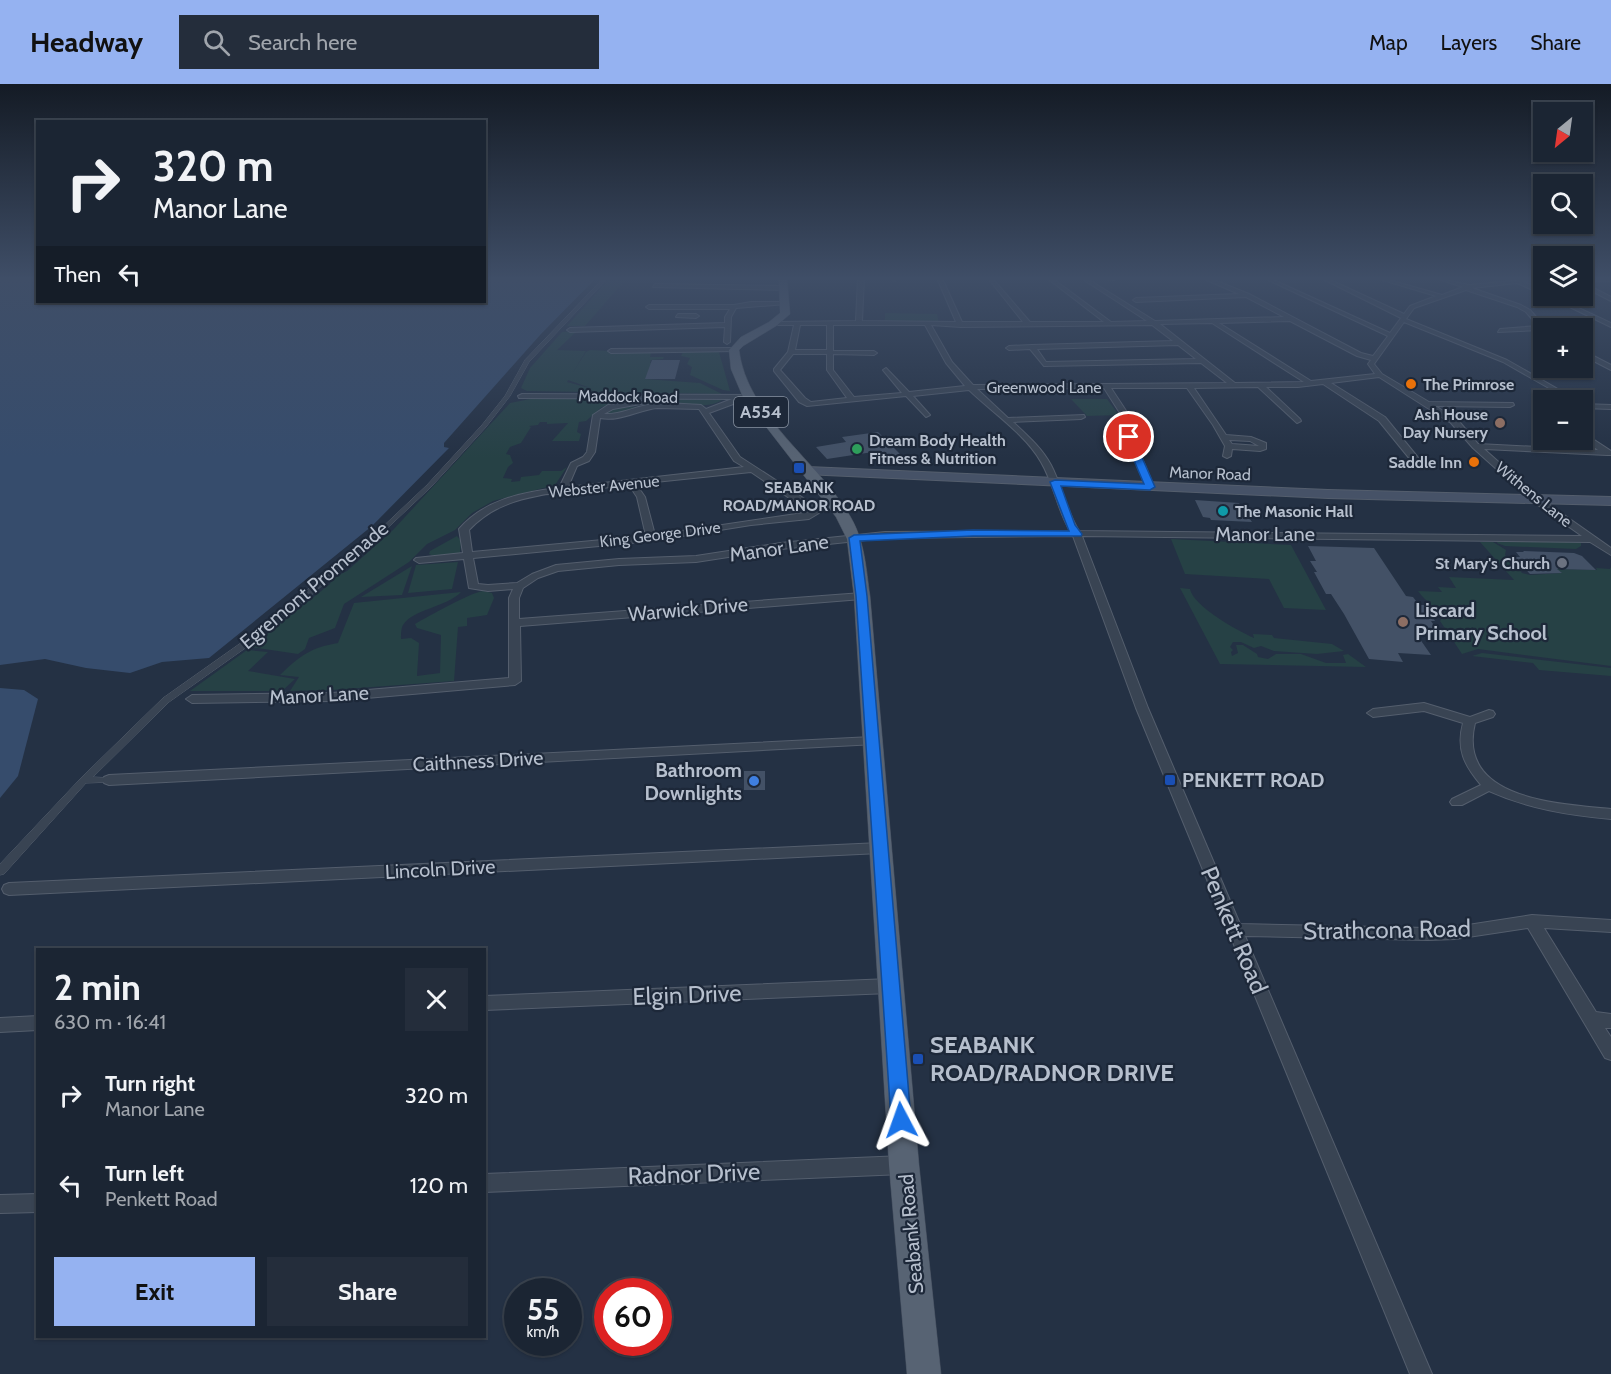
<!DOCTYPE html>
<html lang="en">
<head>
<meta charset="utf-8">
<style>
  :root { --surface:#1b2533; --page:#242d3b; --text:#f1f3f6; --muted:#a0a5ac; --line:#39424e; --accent:#95b2f1 }
  body { margin:0; font-family:Cabin,sans-serif; background:var(--page); color:var(--text); height:100vh; display:flex; flex-direction:column; font-size:22px; white-space:nowrap }
  * { box-sizing:border-box; margin:0 }
  p { font-size:20px; color:var(--muted) }
  .icon { flex:none; width:33px; height:33px; fill:none; stroke:currentColor; stroke-width:2; stroke-linecap:round; stroke-linejoin:round }
  .map { position:relative; flex:1; overflow:hidden }
  .side { position:absolute; left:36px; top:864px; width:450px; height:390px; display:flex; flex-direction:column; background:var(--surface); border-radius:0px; box-shadow:0 2px 4px #0004,0 0 0 2px var(--line) }
  .side>* { flex:none }
  .top-card { position:absolute; left:36px; top:36px; width:450px; height:183px; border-radius:0px; box-shadow:0 2px 4px #0004,0 0 0 2px var(--line); background:#1b2533; color:var(--text); overflow:hidden }
  .needle { width:39px; rotate:209deg }
  .fabs { position:absolute; left:1533px; top:18px; display:grid; gap:12px }
  .fabs a { display:grid; place-items:center; width:60px; height:60px; border-radius:0px; background:var(--surface); box-shadow:0 2px 4px #0004,0 0 0 2px var(--line); font-size:30px }
  .speed { position:absolute; left:504px; top:1194px; display:flex; gap:12px; font-size:30px; font-weight:700; text-align:center }
  .speed>* { display:grid; place-content:center; width:78px; height:78px; border-radius:50%; background:var(--surface); box-shadow:0 2px 4px #0004,0 0 0 2px var(--line); line-height:1 }
  .speed small { font-size:15px; font-weight:400 }
  .speed .limit { border:9px solid #d22; background:#fff; color:#111 }
  .pin { position:absolute; display:grid; place-items:center; width:51px; height:51px; color:#fff; margin:-26px; border:3px solid #fff; border-radius:50%; box-shadow:0 2px 6px #0007 }
  .me { position:absolute; width:66px; margin:-33px; rotate:356deg; stroke-linejoin:round; filter:drop-shadow(0 0 4px #0008) }
  .turn { display:flex; align-items:center; gap:21px; height:126px; padding:0 18px; font-size:27px }
  .turn .icon { width:78px; height:78px; stroke-width:2.5 }
  .turn b { display:block; font-size:42px; line-height:51px }
  .then { display:flex; align-items:center; height:57px; padding:0 18px; background:#0003; gap:12px; font-size:22px }
  .round { display:grid; place-items:center; flex:none; width:63px; height:63px; border-radius:0px; background:var(--page) }
  .overview { display:flex; align-items:center; justify-content:space-between; height:102px; padding:0 18px }
  h1 { font-size:36px; font-weight:700; line-height:45px }
  .primary-button { display:flex; gap:12px; margin-top:auto; padding:12px 18px }
  .primary-button a { flex:1; height:69px; border-radius:0px; background:var(--accent); color:#111; font-size:24px; font-weight:700; line-height:69px; text-align:center }
  .primary-button a+a { background:var(--page); color:var(--text) }
  ul { padding:0; list-style:none }
  li { display:flex; align-items:center; gap:18px; height:90px; padding:0 18px }
  li div { flex:1 }
  li b { display:block; font-size:22px }
  li em { font-style:normal }
  header { display:flex; align-items:center; gap:36px; box-sizing:border-box; height:84px; padding:0 30px; background:var(--accent); color:#111 }
  header strong { font-size:28px }
  nav { display:flex; gap:33px; margin-inline-start:auto; font-size:21px }
  .search { width:420px; height:54px; background:var(--page); display:flex; align-items:center; gap:15px; box-sizing:border-box; padding:0 21px; border-radius:0px; color:var(--muted); font-size:22px }
  .map>svg:first-child { display:block }
  .green { fill:#264145 }
  .water { fill:#364c6c }
  .building { fill:#435166 }
  .lines { fill:none; stroke-linecap:round; stroke-linejoin:round }
  .pedestrian-casing { stroke:#545e6d; stroke-width:1 }
  .minor-casing { stroke:#545e6d; stroke-width:2 }
  .secondary-casing { stroke:#545e6d; stroke-width:2 }
  .primary-casing { stroke:#424c5c; stroke-width:1 }
  .pedestrian { fill:#394453; fill-rule:evenodd }
  .minor { fill:#394453; fill-rule:evenodd }
  .secondary { fill:#465267; fill-rule:evenodd }
  .primary { fill:#576373; fill-rule:evenodd }
  .route { fill:#1a73e8; stroke:#114b97; stroke-width:1.5 }
  .food-dot { fill:#e8710a; stroke:#1d2839; stroke-width:2 }
  .education-dot { fill:#8d6e63; stroke:#1d2839; stroke-width:2 }
  .leisure-dot { fill:#2e9e5b; stroke:#1d2839; stroke-width:2 }
  .transit-dot { fill:#1a4fb4; stroke:#1d2839; stroke-width:2 }
  .culture-dot { fill:#0f9aa8; stroke:#1d2839; stroke-width:2 }
  .worship-dot { fill:#6b7280; stroke:#1d2839; stroke-width:2 }
  .shop-dot { fill:#3f7fe0; stroke:#1d2839; stroke-width:2 }
  .labels { text-anchor:middle; stroke-width:4.5; stroke-linejoin:round; paint-order:stroke }
  .far-poi-label { font-size:16px; font-weight:bold; fill:#b6bfcd; stroke:#1d2839; text-anchor:start }
  .far-street-label { font-size:16px; fill:#b6bfcd; stroke:#1d2839 }
  .shield { fill:#1d2839; stroke:#8892a1; stroke-width:1.5 }
  .shield-label { font-size:18px; font-weight:bold; fill:#b6bfcd }
  .street-label { font-size:20px; fill:#b6bfcd; stroke:#1d2839 }
  .poi-label { font-size:20px; font-weight:bold; fill:#b6bfcd; stroke:#1d2839; text-anchor:start }
  .near-street-label { font-size:24px; fill:#b6bfcd; stroke:#1d2839 }
  .near-poi-label { font-size:24px; font-weight:bold; fill:#b6bfcd; stroke:#1d2839; text-anchor:start }
</style>
</head>
<body>
<header>
<strong>Headway</strong>
<div class="search"><svg class="icon" aria-label="search" viewBox="0 0 24 24"><circle cx="10" cy="10" r="6"/><path d="M15 15l6 6"/></svg>Search here</div>
<nav><a>Map</a><a>Layers</a><a>Share</a></nav>
</header>
<div class="map">
<svg width="1611" height="1290" viewBox="0 0 1611 1290">
  <rect width="100%" height="100%" fill="#243144"/>
  <g class="green">
    <path d="M610,194H627L585,242H567Z"/>
    <path d="M885,229L937,230L939,239L885,238Z"/>
    <path d="M577,247L557,266L586,267L567,298L593,305L568,296L586,268L590,266L651,269L650,273H664L663,275L651,276L650,279H657L645,295L700,299L722,310L527,307L521,304L530,284L562,248Z"/>
    <path d="M683,268H719L730,307L723,306L690,291L692,283L687,280L690,274L681,272Z"/>
    <path d="M540,313L636,314L632,319L602,323L586,337L579,338L577,348L581,350L579,357H552L568,339L547,340V338H540L538,341L529,342L531,343L521,359L510,363L506,370L510,371L513,379L508,383L503,394L512,395L511,398L520,397L521,393L539,391L542,387H561L567,383L555,401L493,417L472,429L455,446L427,460L409,478L344,520L335,544L309,554L305,565L298,570L251,563L330,500L331,495L347,487L393,446L510,319Z"/>
    <path d="M655,315L722,316C708,326 676,319 657,321C641,322 623,336 607,329L611,325L641,322Z"/>
    <path d="M1071,315H1107L1119,331L1087,332Z"/>
    <path d="M457,452L461,457L460,469C452,473 437,475 429,470L430,467Z"/>
    <path d="M1171,455L1291,461L1326,526L1284,524L1269,495L1185,490Z"/>
    <path d="M1498,457L1576,458L1581,459V462L1576,465L1505,462L1497,459Z"/>
    <path d="M1480,458H1493L1506,466L1505,471L1522,489L1530,491L1561,489L1557,485L1597,486L1596,484L1610,485L1611,483V582L1478,565L1462,570L1440,537L1443,533C1438,525 1425,517 1418,507L1442,508L1438,503L1456,504L1449,493L1514,496Z"/>
    <path d="M458,478L452,505L408,509L416,481Z"/>
    <path d="M412,482L402,511L361,513Z"/>
    <path d="M1180,504L1190,505C1193,522 1238,547 1254,554L1253,550L1272,551L1274,554L1332,560L1344,567L1317,570L1274,567L1261,562L1254,564L1241,558H1233L1230,563L1233,566L1231,568L1232,572L1238,569L1236,561H1243L1257,570L1258,573L1268,575L1276,570H1301L1326,579H1346L1343,571L1348,570L1366,583L1220,580Z"/>
    <path d="M483,507L492,509L494,514L487,531L467,534V542L458,543L454,597L332,606L290,607L299,593L280,591C301,571 310,564 338,559L354,519L461,508C447,523 413,525 403,541C401,544 401,551 401,555L411,554L419,559L417,592L440,589L441,551L417,544L415,540C427,533 472,508 483,507Z"/>
    <path d="M247,566L268,568L248,587L295,595L282,607H190Z"/>
    <path d="M1482,569L1611,584V592L1539,586L1533,579L1472,572Z"/>
  </g>
  <g class="water">
    <path d="M0,194H37L38,218H484L485,194H596L541,250L444,359V363L449,364L372,442L209,574L162,578L130,589L86,584L45,575L0,581Z"/>
    <path d="M0,604L24,606L38,615L18,692L0,714Z"/>
  </g>
  <g class="building">
    <path d="M652,276H680L675,295H645Z"/>
    <path d="M878,348L908,378L886,381L873,368L827,375L816,363L846,358L842,353Z"/>
    <path d="M1195,416L1239,419L1252,438L1211,436L1210,434L1203,433Z"/>
    <path d="M1308,462L1374,464L1406,512L1413,513L1419,521H1425L1435,537H1431L1437,546L1415,548L1431,571L1398,569L1403,578L1369,575L1344,530L1331,510H1326L1314,488H1317L1310,477H1316Z"/>
    <path d="M1523,467L1574,469L1582,472L1596,486L1557,485L1562,489L1530,490L1514,473H1520L1516,468H1524Z"/>
    <rect x="744" y="687" width="21" height="19"/>
  </g>
  <g class="lines">
    <defs>
      <g id="pedestrian">
        <path d="M604,194H608L529,278L510,312L486,343L431,403L378,453L302,519L251,560L169,618L93,693L112,694L114,696L112,698L86,699L4,790L0,791V780L81,694L163,614L245,556L296,515L374,451L427,401L482,341L505,312L525,276Z"/>
        <path d="M892,194H896L895,198H893Z"/>
      </g>
      <g id="minor">
        <path d="M858,194H864L862,237L956,238L937,194H942L962,238H1023L988,194H992L1030,238H1104L1047,194H1052L1111,238L1147,237L1081,194H1086L1155,237L1284,233L1246,213L1136,218L1133,216L1136,214L1239,210L1202,194H1209L1249,210L1361,269L1373,272L1388,252L1264,194H1269L1390,249L1401,234L1321,194H1326L1404,230L1410,222L1436,212L1376,194H1382L1442,211L1463,203L1435,194L1469,201L1544,194V196L1524,198L1544,207V211L1517,199L1472,204L1521,221L1530,226L1546,244H1544V248L1540,246L1498,248L1500,245L1538,242L1526,228L1517,223L1466,206L1414,224L1406,235L1507,276L1577,316H1570L1503,278L1404,238L1374,280L1382,290L1429,318L1513,319L1514,321L1510,323L1435,322L1457,335L1478,360L1598,366L1582,354V348L1611,367V371H1607L1484,365L1537,412L1611,464V471L1590,458L1082,452L1148,624L1240,840L1428,844L1455,843L1532,831L1611,836V848L1544,844L1596,928L1611,930V944H1605L1611,953V976L1605,974L1528,844L1455,855L1428,856L1245,852L1432,1290H1410L1230,851L1226,846L1227,844L1136,624L1073,452L885,454L781,465L696,478L619,481L558,487L538,494L523,504L519,514V535L862,509L867,512L862,515L520,542L521,597L515,601L332,617L192,619L186,615L192,611L332,609L509,594V514L513,505L488,507L469,504L464,475L419,479L414,476L416,474L463,469L459,445C484,416 522,408 559,404L571,379L583,373L587,368L593,331L608,321L642,317L646,319L613,325L604,330C619,331 632,324 647,321C665,318 683,320 701,321L706,325L732,315L519,314L518,312L522,310L752,311V315H734L737,317L736,319L709,329L740,373L817,423L819,429L809,435L751,441L651,457L473,474L478,500L488,501L517,499L532,490L556,481L619,475L696,472L781,459L885,448L1070,447C1057,425 1054,400 1041,378C1026,351 992,328 969,306L913,312L930,331L926,333L906,312L807,322L799,318L774,287V285L788,268L794,241H778L776,238L856,237ZM1290,237L1357,272L1371,276L1368,280L1375,290L1311,297L1219,239ZM1212,239L1304,298L1235,299L1160,240ZM800,241H827V266H795ZM833,241H925L946,279L965,302L909,308L886,284L883,286L902,309L854,313L833,286V270L874,271L877,269L874,267H833ZM931,241L961,243L1152,241L1173,257L1032,261L1009,262L1006,264L1009,266L1030,265L1044,282L1201,279L1227,299L973,301L952,278ZM1178,261L1196,275L1046,278L1037,265ZM793,270H827V286L847,314L811,318L805,314L780,286ZM1379,293L1451,339L1473,364L1531,416L1582,452L1079,447C1066,426 1062,402 1051,381C1042,364 1027,351 1013,338L1081,335L1085,333L1084,331L1008,334L977,305L1104,304L1132,348L1136,350L1140,348L1111,304H1187L1213,341L1225,362L1223,372L1227,374L1231,372L1232,365L1260,367L1266,365V359L1251,353L1226,351L1194,304L1258,303L1297,339L1301,337L1300,335L1266,303H1298L1323,300L1379,337L1418,385H1424V381L1385,333L1331,299ZM657,324L699,325L734,377L744,383L568,403L577,382L589,377L595,368L600,334C620,338 638,326 657,324ZM1229,356L1250,357L1259,362L1232,360ZM751,388L810,428L655,451L645,413L636,400ZM629,401L637,413L646,452L472,468L469,446C488,426 510,417 537,412C545,410 554,408 561,411L565,408Z"/>
        <path d="M1098,194H1117L1114,196Z"/>
        <rect x="1582" y="194" width="29" height="3"/>
        <path d="M1582,198L1611,213V217L1582,202Z"/>
        <path d="M655,200L783,202L786,204L783,206L653,203Z"/>
        <path d="M1547,212H1553L1611,239V243Z"/>
        <path d="M751,218H784L787,220L736,224L731,233L730,258L727,260L724,258L725,243L570,248L567,246L570,244L725,239V233L730,225H649L646,223L649,221H734Z"/>
        <path d="M678,230H696L699,232L696,234L676,233Z"/>
        <path d="M734,264L736,265V267L611,269L608,267L611,265Z"/>
        <path d="M1582,266L1611,281V286L1582,271Z"/>
        <rect x="1540" y="319" width="4" height="4"/>
        <path d="M1582,320L1611,321V325L1582,324Z"/>
        <path d="M1126,351L1133,353L1154,403L1153,405L1146,403L1125,353Z"/>
        <path d="M1424,619L1470,633L1489,626L1493,627L1495,630L1493,633L1475,639C1456,716 1560,720 1611,725V735C1569,731 1529,725 1489,707L1462,721H1452L1450,718L1452,715L1481,701C1464,681 1456,665 1463,639L1424,627L1373,633L1367,629L1373,625Z"/>
        <path d="M872,653L876,654L878,657L876,660L109,701L104,699L103,696L104,693L109,691Z"/>
        <path d="M880,759L885,760L887,764L885,768L880,769L9,811L4,809L2,805L4,801L9,799Z"/>
        <path d="M890,895L896,897L898,902L896,907L890,909L484,926V912Z"/>
        <path d="M38,932V946L0,948V934Z"/>
        <path d="M903,1072L909,1075L912,1081L909,1087L903,1090L484,1108V1090Z"/>
        <path d="M38,1110V1128L0,1129V1111Z"/>
      </g>
      <path id="secondary" d="M808,383L1328,406L1611,413V421L1328,414L804,390L802,387L804,384Z"/>
      <path id="primary" d="M779,194H787L790,230L776,242L743,262L739,266C747,332 818,377 850,432C865,457 866,485 870,512L919,1081L941,1290H907L889,1081L854,512L847,455L836,433L743,313L731,285L729,266L741,253L769,238L780,229Z"/>
    </defs>
    <use href="#pedestrian" class="pedestrian-casing"/>
    <use href="#minor" class="minor-casing"/>
    <use href="#secondary" class="secondary-casing"/>
    <use href="#primary" class="primary-casing"/>
    <use href="#pedestrian" class="pedestrian"/>
    <use href="#minor" class="minor"/>
    <use href="#secondary" class="secondary"/>
    <use href="#primary" class="primary"/>
  </g>
  <linearGradient id="sky" x2="0" y2="1"><stop stop-color="#141b25"/><stop offset="0.52" stop-color="#3f4e67"/><stop offset="1" stop-color="#3f4e67" stop-opacity="0"/></linearGradient>
  <rect width="1611" height="374" fill="url(#sky)"/>
  <path class="route" d="M1129,350L1133,353L1155,403L1150,406L1061,402L1075,441L1082,450L1081,452H973L860,457L867,512L911,1036L908,1044L901,1046L894,1044L891,1036L856,512L849,454L854,451L973,446L1069,447L1050,398L1055,396L1144,400L1124,353Z"/>
  <g class="food-dot">
    <circle cx="1411" cy="300" r="6"/>
    <circle cx="1474" cy="378" r="6"/>
  </g>
  <g class="education-dot">
    <circle cx="1500" cy="339" r="6"/>
    <circle cx="1403" cy="538" r="6"/>
  </g>
  <circle class="leisure-dot" cx="857" cy="365" r="6"/>
  <g class="transit-dot">
    <rect x="793" y="378" width="12" height="12" rx="3"/>
    <rect x="1164" y="690" width="12" height="12" rx="3"/>
    <rect x="912" y="969" width="12" height="12" rx="3"/>
  </g>
  <circle class="culture-dot" cx="1223" cy="427" r="6"/>
  <circle class="worship-dot" cx="1562" cy="479" r="6"/>
  <circle class="shop-dot" cx="754" cy="697" r="6"/>
  <g class="labels">
    <g class="far-poi-label">
      <text x="1423" y="306">The Primrose</text>
      <text x="1488" y="336" text-anchor="end">Ash House<tspan x="1488" dy="18">Day Nursery</tspan></text>
      <text x="869" y="362">Dream Body Health<tspan x="869" dy="18">Fitness &amp; Nutrition</tspan></text>
      <text x="1462" y="384" text-anchor="end">Saddle Inn</text>
      <text x="799" y="409" text-anchor="middle">SEABANK<tspan x="799" dy="18">ROAD/MANOR ROAD</tspan></text>
      <text x="1235" y="433">The Masonic Hall</text>
      <text x="1550" y="485" text-anchor="end">St Mary's Church</text>
    </g>
    <g class="far-street-label">
      <text x="1044" y="309">Greenwood Lane</text>
      <text transform="translate(628 312) rotate(1)" y="6">Maddock Road</text>
      <text transform="translate(1210 389) rotate(2)" y="6">Manor Road</text>
      <text transform="translate(604 402) rotate(-6)" y="6">Webster Avenue</text>
      <text transform="translate(1534 410) rotate(39)" y="6">Withens Lane</text>
      <text transform="translate(660 450) rotate(-7)" y="6">King George Drive</text>
    </g>
    <rect class="shield" x="734" y="313" width="54" height="30" rx="4.5"/>
    <g class="shield-label">
      <text x="761" y="334">A554</text>
    </g>
    <g class="street-label">
      <text x="1265" y="457">Manor Lane</text>
      <text transform="translate(779 464) rotate(-8)" y="7">Manor Lane</text>
      <text transform="translate(314 501) rotate(-40)" y="7">Egremont Promenade</text>
      <text transform="translate(688 525) rotate(-5)" y="7">Warwick Drive</text>
      <text transform="translate(319 611) rotate(-3)" y="7">Manor Lane</text>
      <text transform="translate(478 677) rotate(-3)" y="7">Caithness Drive</text>
      <text transform="translate(440 785) rotate(-3)" y="7">Lincoln Drive</text>
      <text transform="translate(911 1150) rotate(-95)" y="7">Seabank Road</text>
    </g>
    <g class="poi-label">
      <text x="1415" y="533">Liscard<tspan x="1415" dy="23">Primary School</tspan></text>
      <text x="742" y="693" text-anchor="end">Bathroom<tspan x="742" dy="23">Downlights</tspan></text>
      <text x="1182" y="703">PENKETT ROAD</text>
    </g>
    <g class="near-street-label">
      <text transform="translate(1234 846) rotate(67)" y="8">Penkett Road</text>
      <text transform="translate(1387 846) rotate(-1)" y="8">Strathcona Road</text>
      <text transform="translate(687 911) rotate(-2)" y="8">Elgin Drive</text>
      <text transform="translate(694 1090) rotate(-2)" y="8">Radnor Drive</text>
    </g>
    <g class="near-poi-label">
      <text x="930" y="969">SEABANK<tspan x="930" dy="28">ROAD/RADNOR DRIVE</tspan></text>
    </g>
  </g>
</svg>
<div class="fabs">
<a><svg class="needle" viewBox="-14 -14 28 28"><path d="M0-13l5 13h-10z" fill="#e53935"/><path d="M0 13l5-13h-10z" fill="#a0a5ac"/></svg></a>
<a><svg class="icon" aria-label="search" viewBox="0 0 24 24"><circle cx="10" cy="10" r="6"/><path d="M15 15l6 6"/></svg></a>
<a><svg class="icon" aria-label="layers" viewBox="0 0 24 24"><path d="M12 4l9 5-9 5-9-5zM3 14l9 5 9-5"/></svg></a>
<a>+</a>
<a>−</a>
</div>
<div class="speed"><div>55<small>km/h</small></div><div class="limit">60</div></div>
<div class="pin" style="left:1129px;top:353px;background:#d93025"><svg class="icon" aria-label="arrive" viewBox="0 0 24 24"><path d="M6 21V4h12l-3 4 3 4H6"/></svg></div>
<svg class="me" style="left:901px;top:1036px" viewBox="-20 -20 40 40"><path d="M0-17L14 15 0 8-14 15z" fill="#1a73e8" stroke="#fff" stroke-width="4"/></svg>
<div class="top-card">
<div class="turn"><svg class="icon" aria-label="right" viewBox="0 0 24 24"><path d="M7 20v-9h11M14 6l5 5-5 5"/></svg><div><b>320 m</b>Manor Lane</div></div>
<div class="then">Then<svg class="icon" aria-label="left" viewBox="0 0 24 24"><path d="M17 20v-9H6M10 6l-5 5 5 5"/></svg></div>
</div>
<section class="side">
<div class="overview"><div><h1>2 min</h1><p>630 m · 16:41</p></div><a class="round"><svg class="icon" aria-label="close" viewBox="0 0 24 24"><path d="M6 6l12 12M18 6L6 18"/></svg></a></div>
<ul>
<li><svg class="icon" aria-label="right" viewBox="0 0 24 24"><path d="M7 20v-9h11M14 6l5 5-5 5"/></svg><div><b>Turn right</b><p>Manor Lane</p></div><em>320 m</em></li>
<li><svg class="icon" aria-label="left" viewBox="0 0 24 24"><path d="M17 20v-9H6M10 6l-5 5 5 5"/></svg><div><b>Turn left</b><p>Penkett Road</p></div><em>120 m</em></li>
</ul>
<div class="primary-button"><a>Exit</a><a>Share</a></div>
</section>
</div>
</body>
</html>
